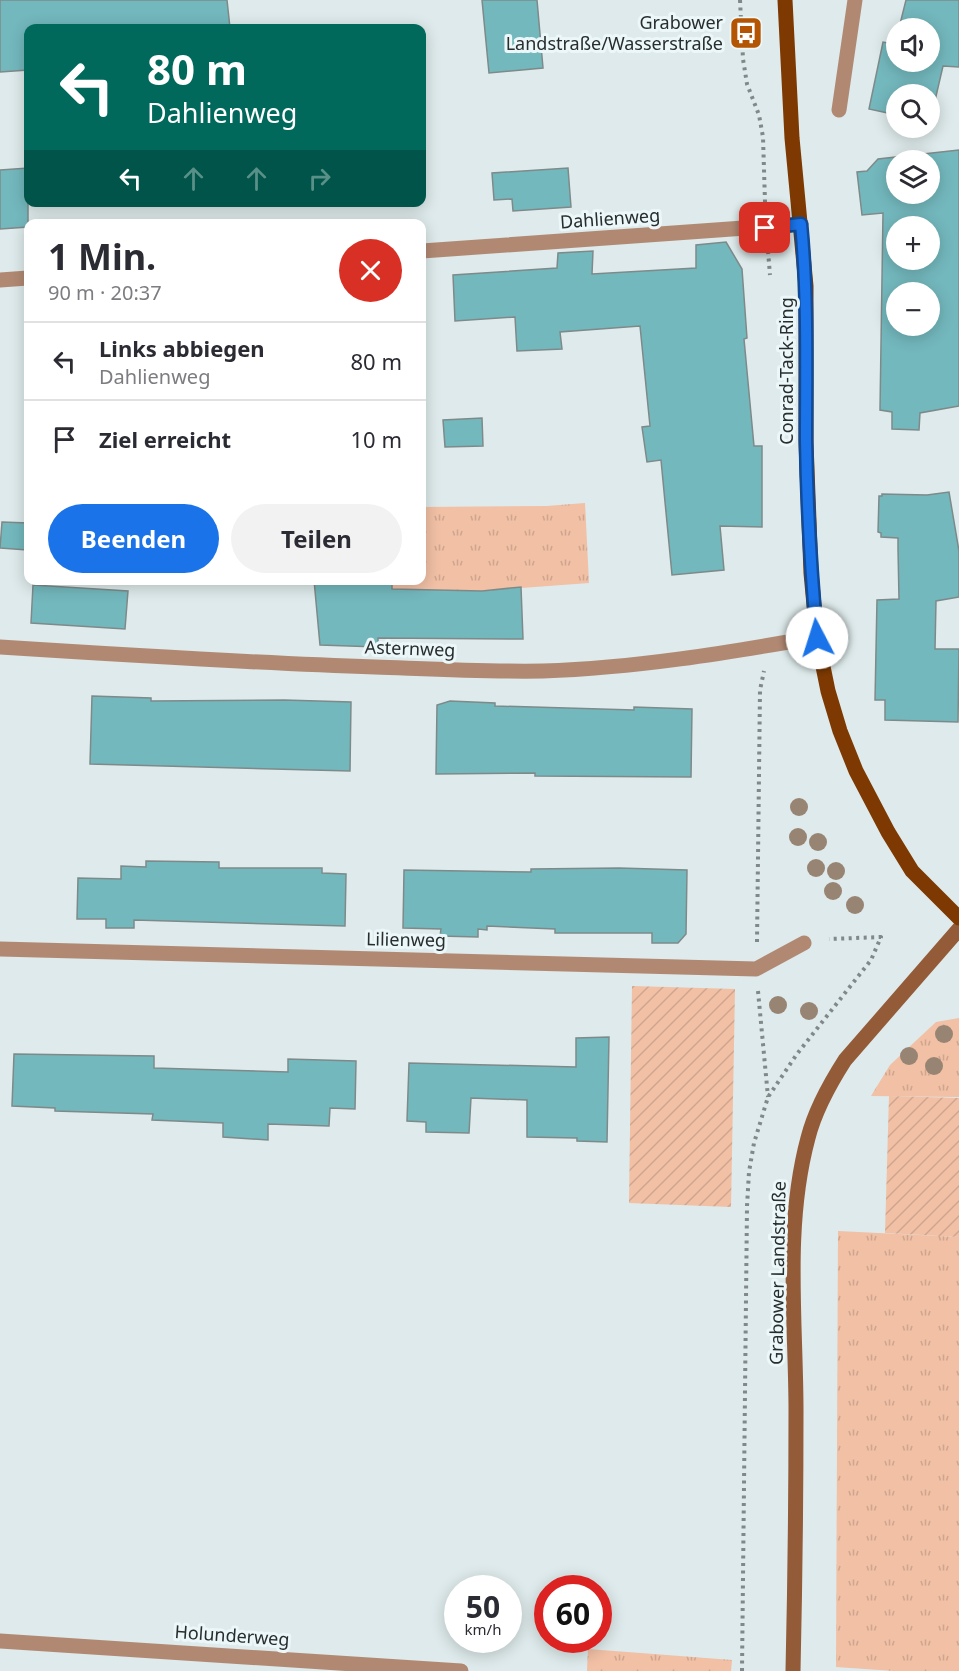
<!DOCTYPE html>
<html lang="de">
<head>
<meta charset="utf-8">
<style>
  :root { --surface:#fff; --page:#f2f2f3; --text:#2b2b33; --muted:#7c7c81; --line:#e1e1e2; --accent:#1a73e8 }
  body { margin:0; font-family:"Noto Sans",sans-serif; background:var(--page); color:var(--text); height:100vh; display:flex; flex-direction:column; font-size:22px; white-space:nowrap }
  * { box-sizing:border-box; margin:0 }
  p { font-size:20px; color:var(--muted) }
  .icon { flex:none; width:33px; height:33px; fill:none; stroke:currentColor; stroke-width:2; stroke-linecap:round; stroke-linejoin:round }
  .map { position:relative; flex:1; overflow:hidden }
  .side { position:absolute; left:24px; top:219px; width:402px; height:366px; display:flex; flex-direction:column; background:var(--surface); border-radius:12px; box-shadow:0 3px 15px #0003 }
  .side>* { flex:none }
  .banner { position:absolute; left:24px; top:24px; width:402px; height:183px; border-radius:12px; box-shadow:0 3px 15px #0003; background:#00695c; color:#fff; overflow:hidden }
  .tools { position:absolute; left:886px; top:18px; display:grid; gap:12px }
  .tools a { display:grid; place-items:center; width:54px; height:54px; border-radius:50%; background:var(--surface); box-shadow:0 3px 15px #0003; font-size:30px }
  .speed { position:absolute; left:444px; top:1575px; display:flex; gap:12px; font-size:30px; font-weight:700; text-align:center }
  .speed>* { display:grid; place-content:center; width:78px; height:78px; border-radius:50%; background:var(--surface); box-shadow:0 3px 15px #0003; line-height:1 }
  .speed small { font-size:15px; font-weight:400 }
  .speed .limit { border:9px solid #d22; background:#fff; color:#111 }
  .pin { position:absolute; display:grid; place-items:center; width:51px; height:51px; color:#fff; margin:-26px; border-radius:12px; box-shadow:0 3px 9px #0006 }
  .me { position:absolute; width:66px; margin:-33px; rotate:355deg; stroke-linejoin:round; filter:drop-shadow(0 0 4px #0008) }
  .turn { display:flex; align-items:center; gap:21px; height:126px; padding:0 24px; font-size:27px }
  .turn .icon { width:78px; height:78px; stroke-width:2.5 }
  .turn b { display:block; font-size:42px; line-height:51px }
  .lanes { display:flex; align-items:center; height:57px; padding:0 24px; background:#0003; justify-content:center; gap:30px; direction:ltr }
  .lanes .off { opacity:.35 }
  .round { display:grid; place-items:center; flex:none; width:63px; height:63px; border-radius:32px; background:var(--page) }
  .headline { display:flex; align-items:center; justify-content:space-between; height:102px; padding:0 24px }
  h1 { font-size:36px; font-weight:700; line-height:45px }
  .action { display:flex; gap:12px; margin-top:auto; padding:12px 24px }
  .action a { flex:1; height:69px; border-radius:36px; background:var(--accent); color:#fff; font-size:24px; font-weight:700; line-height:69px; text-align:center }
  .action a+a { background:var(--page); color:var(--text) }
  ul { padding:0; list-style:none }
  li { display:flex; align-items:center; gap:18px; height:78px; padding:0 24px; border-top:2px solid var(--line) }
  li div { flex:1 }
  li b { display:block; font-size:22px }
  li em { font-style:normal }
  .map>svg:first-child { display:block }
  .grass { fill:url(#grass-tufts) }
  .garden { fill:url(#garden-furrows) }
  .building { fill:#73b8bd; stroke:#7e8a8a; stroke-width:1.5; fill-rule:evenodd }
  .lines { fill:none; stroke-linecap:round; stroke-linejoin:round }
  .path { stroke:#808889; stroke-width:4; stroke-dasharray:3 4.5; stroke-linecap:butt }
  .street { stroke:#b18973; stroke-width:15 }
  .secondary { stroke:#945b39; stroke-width:15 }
  .primary { stroke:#7d3901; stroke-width:15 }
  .tree { fill:#988473 }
  .route-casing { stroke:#114b97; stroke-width:15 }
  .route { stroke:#1a73e8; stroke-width:10 }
  .labels { text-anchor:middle; stroke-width:6; stroke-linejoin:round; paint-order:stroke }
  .poi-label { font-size:18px; fill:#292d2e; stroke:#ebf7f8; text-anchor:end }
  .street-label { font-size:18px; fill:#292d2e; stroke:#ebf7f8 }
</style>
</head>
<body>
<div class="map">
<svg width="959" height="1671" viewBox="0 0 959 1671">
  <defs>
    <pattern id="grass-tufts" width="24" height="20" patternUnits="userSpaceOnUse" patternTransform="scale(1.5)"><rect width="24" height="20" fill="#f1c0a5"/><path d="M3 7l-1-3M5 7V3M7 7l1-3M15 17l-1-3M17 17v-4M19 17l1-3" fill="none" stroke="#cfa58e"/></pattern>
    <pattern id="garden-furrows" width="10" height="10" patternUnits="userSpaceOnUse" patternTransform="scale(1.5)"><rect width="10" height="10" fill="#f1c0a5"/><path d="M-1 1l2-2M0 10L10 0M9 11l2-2" fill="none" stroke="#cfa58e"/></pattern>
  </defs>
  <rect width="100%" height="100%" fill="#deeaeb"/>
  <g class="grass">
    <path d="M585,503L589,583L482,591L392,589L234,581L422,580V507L547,506Z"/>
    <path d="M959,1018V1097L871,1096L890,1065L936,1022Z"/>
    <path d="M838,1231L959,1237V1671H894L836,1667Z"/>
    <path d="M588,1649L732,1660L731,1671H587Z"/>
  </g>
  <g class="garden">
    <path d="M632,986L735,989L731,1207L629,1203Z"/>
    <path d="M889,1096L959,1098V1237L885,1233Z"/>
  </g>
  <g class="building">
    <path d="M0,0H227L230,28H28V70L0,72Z"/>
    <path d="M482,0H537L543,68L489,73Z"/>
    <path d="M906,0H959V67L943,66L930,122V94H897V115L869,109L883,42L894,44L897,34V62H930V28H899Z"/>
    <path d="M959,150V406L920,413L919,430L892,429V412L880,410L883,213L862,215L857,172L867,171L878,159ZM897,160H930V194H897ZM897,226H930V260H897ZM897,292H930V326H897Z"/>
    <path d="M28,168V227L0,229V170Z"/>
    <path d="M568,168L571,207L513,211L512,199L494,200L492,173Z"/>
    <path d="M726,242L742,269L747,338L744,339L754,446H762V527L720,526L724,570L672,575L661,460L647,462L642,427L650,426L640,326L560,332L562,349L517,351L515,317L455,321L453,275L557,268L558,253L593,251L592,274L696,268V245Z"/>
    <path d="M482,418L483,446L445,447L443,420Z"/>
    <path d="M949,492L959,551V597L936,601L935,649H959L958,722L885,720V700H875L877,600L899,599L898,549V538L881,537V533L878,532L879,496H882V494L927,495Z"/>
    <path d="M2,522L28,523L27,550L0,548Z"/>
    <path d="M314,580H392V589L482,591L521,587L523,639L378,638V647L320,645Z"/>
    <path d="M33,585L128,591L125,629L31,623Z"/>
    <path d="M92,696L151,698V701L284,700L351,702L350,771L90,764Z"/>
    <path d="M450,701L495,703V706L634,710V707L692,709L691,777L535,776V773L436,774L437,705Z"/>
    <path d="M146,861L219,862V868H322V873L346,874L345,926L134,920V928H106V919H77L78,878L121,879V866L146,867Z"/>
    <path d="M619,868L687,870L686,934L678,943H652V933H555V929L487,926V930L478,929V937L440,936L441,929L403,928L404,870L531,872V869Z"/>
    <path d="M609,1037L607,1142L577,1141V1138L527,1137V1100L471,1098L469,1133L426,1132V1122L407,1121L409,1063L576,1067V1038Z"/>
    <path d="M14,1054L154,1056V1068L288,1072V1059L356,1061L355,1109L330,1108L329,1126L268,1124V1140L223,1137V1123L152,1120L153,1114L55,1111V1108L12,1106Z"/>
  </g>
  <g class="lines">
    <g class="path">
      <path d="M740,0L743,59L747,84L759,115L763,137L765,202"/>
      <path d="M768,251L770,275"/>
      <path d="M757,942L760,690L764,671"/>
      <path d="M758,991L768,1097"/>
      <path d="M742,1671L747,1206L749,1172L754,1143L768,1097L797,1054L871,960L881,937L829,939"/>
    </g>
    <g class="street">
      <path d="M839,110L855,0"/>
      <path d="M422,251L801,224"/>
      <path d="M0,280L28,278"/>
      <path d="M0,647C125,655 250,663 375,667C431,669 487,672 543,671C635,668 726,653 817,637"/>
      <path d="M0,949L756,969L804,943"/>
      <path d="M0,1641L461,1671"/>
    </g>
    <path class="secondary" d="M793,1671C795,1584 796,1498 796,1411C796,1321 784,1227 808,1138C815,1110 829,1085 845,1060L959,929"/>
    <path class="primary" d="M785,0L792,138L806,286V443L811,573L817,637L828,691L840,731L856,771L888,832L912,871L959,918"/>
  </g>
  <g class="tree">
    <circle cx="799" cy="807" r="9"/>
    <circle cx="798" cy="837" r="9"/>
    <circle cx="818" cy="842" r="9"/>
    <circle cx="816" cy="868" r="9"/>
    <circle cx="836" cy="871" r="9"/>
    <circle cx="833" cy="891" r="9"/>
    <circle cx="855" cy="905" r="9"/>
    <circle cx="778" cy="1005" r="9"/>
    <circle cx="809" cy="1011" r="9"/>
    <circle cx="944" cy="1034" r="9"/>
    <circle cx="909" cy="1056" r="9"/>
    <circle cx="934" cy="1066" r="9"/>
  </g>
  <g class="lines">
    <defs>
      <path id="route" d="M765,228L801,224C808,296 806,368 806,440C807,506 811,572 817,638"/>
    </defs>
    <use href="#route" class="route-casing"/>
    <use href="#route" class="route"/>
  </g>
  <defs>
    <symbol id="bus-square" viewBox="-11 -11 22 22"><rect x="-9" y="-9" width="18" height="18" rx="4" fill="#b35503" stroke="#ebf7f8"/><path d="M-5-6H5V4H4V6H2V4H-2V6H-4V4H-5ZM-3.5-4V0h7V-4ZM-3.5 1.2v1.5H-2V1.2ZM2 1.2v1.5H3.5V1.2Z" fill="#fff"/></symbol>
  </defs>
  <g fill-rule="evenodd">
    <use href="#bus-square" x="727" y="14" width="38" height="38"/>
  </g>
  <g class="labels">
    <g class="poi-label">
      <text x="723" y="29">Grabower<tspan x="723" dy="21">Landstraße/Wasserstraße</tspan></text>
    </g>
    <g class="street-label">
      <text transform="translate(610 219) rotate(-4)" y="6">Dahlienweg</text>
      <text transform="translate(787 371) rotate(-90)" y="6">Conrad-Tack-Ring</text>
      <text transform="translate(410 649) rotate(2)" y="6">Asternweg</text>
      <text transform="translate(406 940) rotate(1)" y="6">Lilienweg</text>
      <text transform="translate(778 1273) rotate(-89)" y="6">Grabower Landstraße</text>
      <text transform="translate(232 1636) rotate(4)" y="6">Holunderweg</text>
    </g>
  </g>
</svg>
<div class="tools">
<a><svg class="icon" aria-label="sound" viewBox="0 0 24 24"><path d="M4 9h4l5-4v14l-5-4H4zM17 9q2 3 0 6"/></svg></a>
<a><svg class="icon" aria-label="search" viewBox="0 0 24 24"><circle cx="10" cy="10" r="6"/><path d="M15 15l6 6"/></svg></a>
<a><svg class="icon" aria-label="layers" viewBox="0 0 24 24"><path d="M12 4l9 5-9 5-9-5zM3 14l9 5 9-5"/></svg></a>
<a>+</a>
<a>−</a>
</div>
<div class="speed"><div>50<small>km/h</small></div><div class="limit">60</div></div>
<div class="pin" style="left:765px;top:228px;background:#d93025"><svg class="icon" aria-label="arrive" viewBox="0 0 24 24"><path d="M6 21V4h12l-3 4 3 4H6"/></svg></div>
<svg class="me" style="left:817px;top:638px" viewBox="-20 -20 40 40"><circle r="19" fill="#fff"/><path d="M0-13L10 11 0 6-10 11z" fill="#1a73e8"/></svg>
<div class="banner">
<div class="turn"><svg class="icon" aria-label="left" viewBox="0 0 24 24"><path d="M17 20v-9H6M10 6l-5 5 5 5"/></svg><div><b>80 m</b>Dahlienweg</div></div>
<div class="lanes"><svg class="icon" aria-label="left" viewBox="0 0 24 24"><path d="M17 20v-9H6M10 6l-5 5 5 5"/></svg><svg class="icon off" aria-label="ahead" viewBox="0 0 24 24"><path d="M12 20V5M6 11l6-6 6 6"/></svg><svg class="icon off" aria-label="ahead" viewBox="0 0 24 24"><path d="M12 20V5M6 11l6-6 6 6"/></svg><svg class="icon off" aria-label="right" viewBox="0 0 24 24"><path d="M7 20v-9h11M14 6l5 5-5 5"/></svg></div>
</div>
<section class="side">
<div class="headline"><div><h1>1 Min.</h1><p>90 m · 20:37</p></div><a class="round" style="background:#d93025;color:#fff"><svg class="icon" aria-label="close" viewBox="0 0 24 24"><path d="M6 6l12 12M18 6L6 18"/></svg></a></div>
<ul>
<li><svg class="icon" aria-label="left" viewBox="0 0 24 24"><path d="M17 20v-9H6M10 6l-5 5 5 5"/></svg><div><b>Links abbiegen</b><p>Dahlienweg</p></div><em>80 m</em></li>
<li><svg class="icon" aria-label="arrive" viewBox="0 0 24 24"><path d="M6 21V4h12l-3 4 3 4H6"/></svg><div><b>Ziel erreicht</b></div><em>10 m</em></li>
</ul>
<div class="action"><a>Beenden</a><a>Teilen</a></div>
</section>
</div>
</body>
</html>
